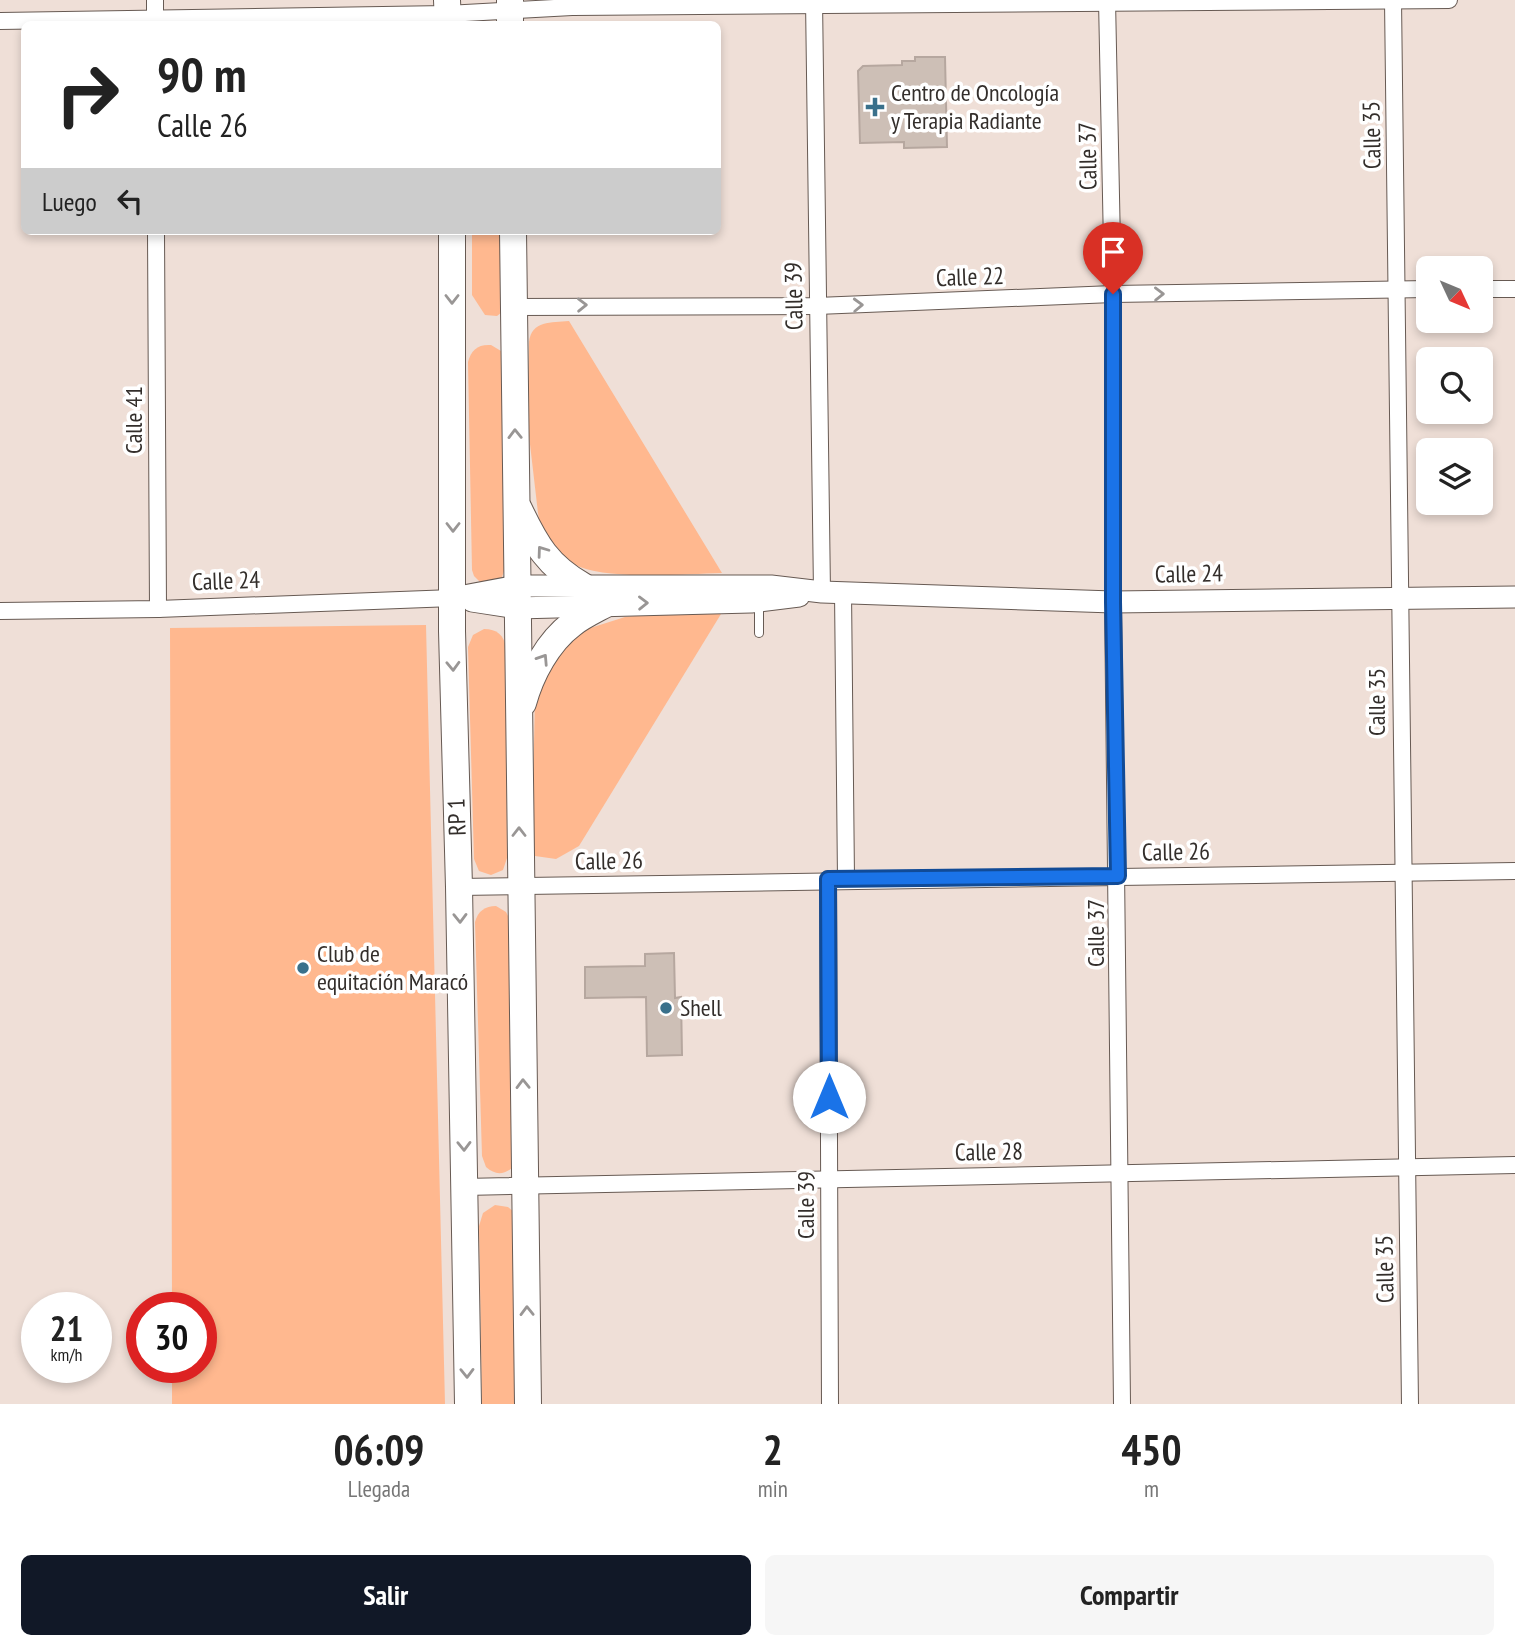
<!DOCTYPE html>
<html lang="es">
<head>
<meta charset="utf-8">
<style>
  :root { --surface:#fff; --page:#f6f6f6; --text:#222; --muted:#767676; --accent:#111827 }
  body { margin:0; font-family:"PT Sans Narrow",sans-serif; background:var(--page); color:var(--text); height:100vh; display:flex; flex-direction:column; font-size:26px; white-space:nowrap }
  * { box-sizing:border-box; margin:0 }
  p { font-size:23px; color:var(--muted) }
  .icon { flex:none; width:38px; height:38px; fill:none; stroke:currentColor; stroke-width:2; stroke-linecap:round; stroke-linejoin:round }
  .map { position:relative; height:1404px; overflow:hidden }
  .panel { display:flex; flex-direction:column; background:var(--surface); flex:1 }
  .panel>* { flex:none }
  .guide { position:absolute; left:21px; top:21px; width:700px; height:214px; border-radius:10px; box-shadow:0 4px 10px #0003; background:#fff; color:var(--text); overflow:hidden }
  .needle { width:46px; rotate:134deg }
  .controls { position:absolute; left:1416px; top:256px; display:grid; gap:14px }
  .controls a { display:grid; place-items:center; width:77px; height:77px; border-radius:10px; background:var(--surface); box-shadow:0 4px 10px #0003; font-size:35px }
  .speed { position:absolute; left:21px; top:1292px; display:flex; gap:14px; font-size:35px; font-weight:700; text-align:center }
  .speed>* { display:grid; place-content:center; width:91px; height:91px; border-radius:50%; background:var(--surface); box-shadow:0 4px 10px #0003; line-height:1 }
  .speed small { font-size:18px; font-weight:400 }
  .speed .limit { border:10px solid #d22; background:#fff; color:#111 }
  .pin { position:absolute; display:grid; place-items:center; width:60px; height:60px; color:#fff; margin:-72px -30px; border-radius:50% 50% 50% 0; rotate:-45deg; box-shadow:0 0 7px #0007 }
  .pin .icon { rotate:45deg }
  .me { position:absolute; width:77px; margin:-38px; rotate:0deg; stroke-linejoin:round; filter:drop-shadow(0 0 5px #0008) }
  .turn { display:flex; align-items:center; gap:24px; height:147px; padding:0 21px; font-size:32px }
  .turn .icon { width:91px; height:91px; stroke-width:2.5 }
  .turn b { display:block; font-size:49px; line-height:60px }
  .then { display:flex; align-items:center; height:66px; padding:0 21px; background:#0003; gap:14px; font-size:26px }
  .eta { display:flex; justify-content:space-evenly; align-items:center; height:119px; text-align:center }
  .eta b { font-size:42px; font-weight:700; line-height:49px }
  .action { display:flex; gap:14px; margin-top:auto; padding:14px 21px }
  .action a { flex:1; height:80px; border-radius:10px; background:var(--accent); color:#fff; font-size:28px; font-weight:700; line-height:80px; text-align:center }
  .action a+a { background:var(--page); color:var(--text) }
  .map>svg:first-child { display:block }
  .green { fill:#ffb88f }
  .building { fill:#cdbfb6; stroke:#b6a79f; stroke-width:2 }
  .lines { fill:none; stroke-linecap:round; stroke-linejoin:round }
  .service-casing { stroke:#675a53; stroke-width:10 }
  .minor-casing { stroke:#675a53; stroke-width:18 }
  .tertiary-casing { stroke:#675a53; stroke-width:23 }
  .primary-casing { stroke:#675a53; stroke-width:28 }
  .service { stroke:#fff; stroke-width:8 }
  .minor { stroke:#fff; stroke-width:16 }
  .tertiary { stroke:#fff; stroke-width:21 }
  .primary { stroke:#fff; stroke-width:26 }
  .oneway { stroke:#999695 }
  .route-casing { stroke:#114b97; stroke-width:18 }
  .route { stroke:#1a73e8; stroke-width:12 }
  .poi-dot { fill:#39708b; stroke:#fff; stroke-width:2.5 }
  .labels { text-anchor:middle; stroke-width:7; stroke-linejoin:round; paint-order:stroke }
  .poi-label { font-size:24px; fill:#332e2b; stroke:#fff; text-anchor:start }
  .street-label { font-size:24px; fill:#332e2b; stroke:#fff }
</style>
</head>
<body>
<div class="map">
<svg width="1515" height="1404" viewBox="0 0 1515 1404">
  <rect width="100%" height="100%" fill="#efdfd7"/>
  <g class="green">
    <path d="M472,231H504L502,312L497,316L485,315L472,295Z"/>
    <path d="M569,321L722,573C685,574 614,580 580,567C558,559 542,535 538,513L528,427L529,342C532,320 551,323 569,321Z"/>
    <path d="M491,345L501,351L504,357L505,568L501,580L483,585L474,576L472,570L468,362C471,350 478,344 491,345Z"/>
    <path d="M658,613L721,614L579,846L556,859L535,856L532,849L535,694L560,651L584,630L625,617Z"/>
    <path d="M426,625L445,1404H172V1367H201V1307H172L170,628Z"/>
    <path d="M484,629C497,629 504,635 506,648L507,858L503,870L491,875L479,871L474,859L468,647L473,635Z"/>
    <path d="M496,906L506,912L509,918L512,1168C503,1175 495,1175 486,1167L482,1156L475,922C478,911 485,906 496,906Z"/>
    <path d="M495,1205L508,1207L514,1212L520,1404H482L479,1226L483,1213Z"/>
  </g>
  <g class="building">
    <path d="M915,57H945L947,147L904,148V142L860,143L858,71L863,66L902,65V61H915Z"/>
    <path d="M674,953L675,998L681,997L682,1055L647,1056L646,997L585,998V967L645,966V954Z"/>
  </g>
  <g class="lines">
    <defs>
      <path id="service" d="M759,602V633"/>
      <g id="minor">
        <path d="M155,0V24"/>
        <path d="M814,0L822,592"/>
        <path d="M1107,0L1113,294V602L1122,1404"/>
        <path d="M1393,0L1410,1404"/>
        <path d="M0,21L447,14L572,7L1449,0"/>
        <path d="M156,231L158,609"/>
        <path d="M1480,289H1515"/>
        <path d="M514,307L817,306L1113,294L1428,289"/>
        <path d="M843,592L846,879"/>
        <path d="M0,611L158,609L453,598"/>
        <path d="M828,879L830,1404"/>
        <path d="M459,887L1515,871"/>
        <path d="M464,1187L1515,1165"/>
      </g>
      <g id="tertiary">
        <path d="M453,598L517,586H771L822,592L1113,602L1515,597"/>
        <path d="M472,601L517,608L751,602L799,596"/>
      </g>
      <g id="primary">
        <path d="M447,0L448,24"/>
        <path d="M510,0V24"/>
        <path d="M452,231V631L459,887L468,1404"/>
        <path d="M513,231L528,1404"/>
        <path d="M519,509C536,545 548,566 583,586"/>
        <path d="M523,703C531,674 548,642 572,624C582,616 595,610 606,604"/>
      </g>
    </defs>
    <use href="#service" class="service-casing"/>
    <use href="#minor" class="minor-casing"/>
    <use href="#tertiary" class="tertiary-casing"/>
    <use href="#primary" class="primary-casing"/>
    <use href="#service" class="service"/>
    <use href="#minor" class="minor"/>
    <use href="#tertiary" class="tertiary"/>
    <use href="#primary" class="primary"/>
  </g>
  <defs><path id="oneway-chevron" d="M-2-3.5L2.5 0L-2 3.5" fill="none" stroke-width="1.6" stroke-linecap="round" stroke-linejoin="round" transform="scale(1.75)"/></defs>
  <g class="oneway">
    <use href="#oneway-chevron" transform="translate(1159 294) rotate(-1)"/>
    <use href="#oneway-chevron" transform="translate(452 299) rotate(90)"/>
    <use href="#oneway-chevron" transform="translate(582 305) rotate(-1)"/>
    <use href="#oneway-chevron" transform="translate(858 305) rotate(-2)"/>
    <use href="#oneway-chevron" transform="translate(515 434) rotate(-91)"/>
    <use href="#oneway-chevron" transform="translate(453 527) rotate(90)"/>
    <use href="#oneway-chevron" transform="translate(542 551) rotate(-126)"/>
    <use href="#oneway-chevron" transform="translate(643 603) rotate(-1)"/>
    <use href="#oneway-chevron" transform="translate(543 659) rotate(-57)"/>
    <use href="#oneway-chevron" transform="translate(453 666) rotate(88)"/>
    <use href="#oneway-chevron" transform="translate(519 832) rotate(-90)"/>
    <use href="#oneway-chevron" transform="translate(460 918) rotate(89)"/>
    <use href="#oneway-chevron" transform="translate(523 1084) rotate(-91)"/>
    <use href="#oneway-chevron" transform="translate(464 1146) rotate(89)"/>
    <use href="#oneway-chevron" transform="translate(527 1311) rotate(-91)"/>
    <use href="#oneway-chevron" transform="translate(467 1373) rotate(89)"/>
  </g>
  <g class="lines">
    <defs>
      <path id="route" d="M829,1097L828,879L1118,876L1113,602V294"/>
    </defs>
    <use href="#route" class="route-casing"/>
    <use href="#route" class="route"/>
  </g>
  <g class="poi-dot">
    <path d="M871.5 96.5h7v7h7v7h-7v7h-7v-7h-7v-7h7z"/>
    <circle cx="303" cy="968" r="7"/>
    <circle cx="666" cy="1008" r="7"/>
  </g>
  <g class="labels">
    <g class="poi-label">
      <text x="891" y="101">Centro de Oncología<tspan x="891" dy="28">y Terapia Radiante</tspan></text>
      <text x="317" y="962">Club de<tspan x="317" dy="28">equitación Maracó</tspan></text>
      <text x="680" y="1016">Shell</text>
    </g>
    <g class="street-label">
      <text transform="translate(1372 135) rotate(-91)" y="8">Calle 35</text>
      <text transform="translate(1088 156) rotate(-91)" y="8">Calle 37</text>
      <text transform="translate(970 277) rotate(-2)" y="8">Calle 22</text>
      <text transform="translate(794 296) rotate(-91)" y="8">Calle 39</text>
      <text transform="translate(134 420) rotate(-90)" y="8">Calle 41</text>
      <text transform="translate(1189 574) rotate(-1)" y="8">Calle 24</text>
      <text transform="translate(226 581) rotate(-2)" y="8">Calle 24</text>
      <text transform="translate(1377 702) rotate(-90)" y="8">Calle 35</text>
      <text transform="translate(457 817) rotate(-92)" y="8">RP 1</text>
      <text transform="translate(1176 852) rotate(-1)" y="8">Calle 26</text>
      <text transform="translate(609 861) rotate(-1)" y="8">Calle 26</text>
      <text transform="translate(1096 933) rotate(-90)" y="8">Calle 37</text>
      <text transform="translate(989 1152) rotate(-1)" y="8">Calle 28</text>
      <text transform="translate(806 1205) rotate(-90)" y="8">Calle 39</text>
      <text transform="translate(1385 1269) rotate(-91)" y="8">Calle 35</text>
    </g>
  </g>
</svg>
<div class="controls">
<a><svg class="needle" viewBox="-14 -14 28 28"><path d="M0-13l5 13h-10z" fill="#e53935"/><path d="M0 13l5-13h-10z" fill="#767676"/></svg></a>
<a><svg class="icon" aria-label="search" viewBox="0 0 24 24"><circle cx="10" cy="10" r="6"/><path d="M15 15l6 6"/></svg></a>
<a><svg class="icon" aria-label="layers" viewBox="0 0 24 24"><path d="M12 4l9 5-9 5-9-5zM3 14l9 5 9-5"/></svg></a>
</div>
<div class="speed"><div>21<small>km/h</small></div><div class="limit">30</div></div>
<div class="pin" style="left:1113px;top:294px;background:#d93025"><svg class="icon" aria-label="arrive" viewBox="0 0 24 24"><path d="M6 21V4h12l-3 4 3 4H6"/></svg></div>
<svg class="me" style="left:829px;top:1097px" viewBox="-20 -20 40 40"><circle r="19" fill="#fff"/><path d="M0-13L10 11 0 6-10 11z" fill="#1a73e8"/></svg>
<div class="guide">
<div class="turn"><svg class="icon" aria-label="right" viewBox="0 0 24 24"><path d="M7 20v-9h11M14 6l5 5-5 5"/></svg><div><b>90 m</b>Calle 26</div></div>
<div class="then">Luego<svg class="icon" aria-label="left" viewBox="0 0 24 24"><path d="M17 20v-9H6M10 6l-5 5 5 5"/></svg></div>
</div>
</div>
<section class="panel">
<div class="eta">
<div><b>06:09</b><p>Llegada</p></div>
<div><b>2</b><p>min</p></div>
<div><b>450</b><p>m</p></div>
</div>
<div class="action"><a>Salir</a><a>Compartir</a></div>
</section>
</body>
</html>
